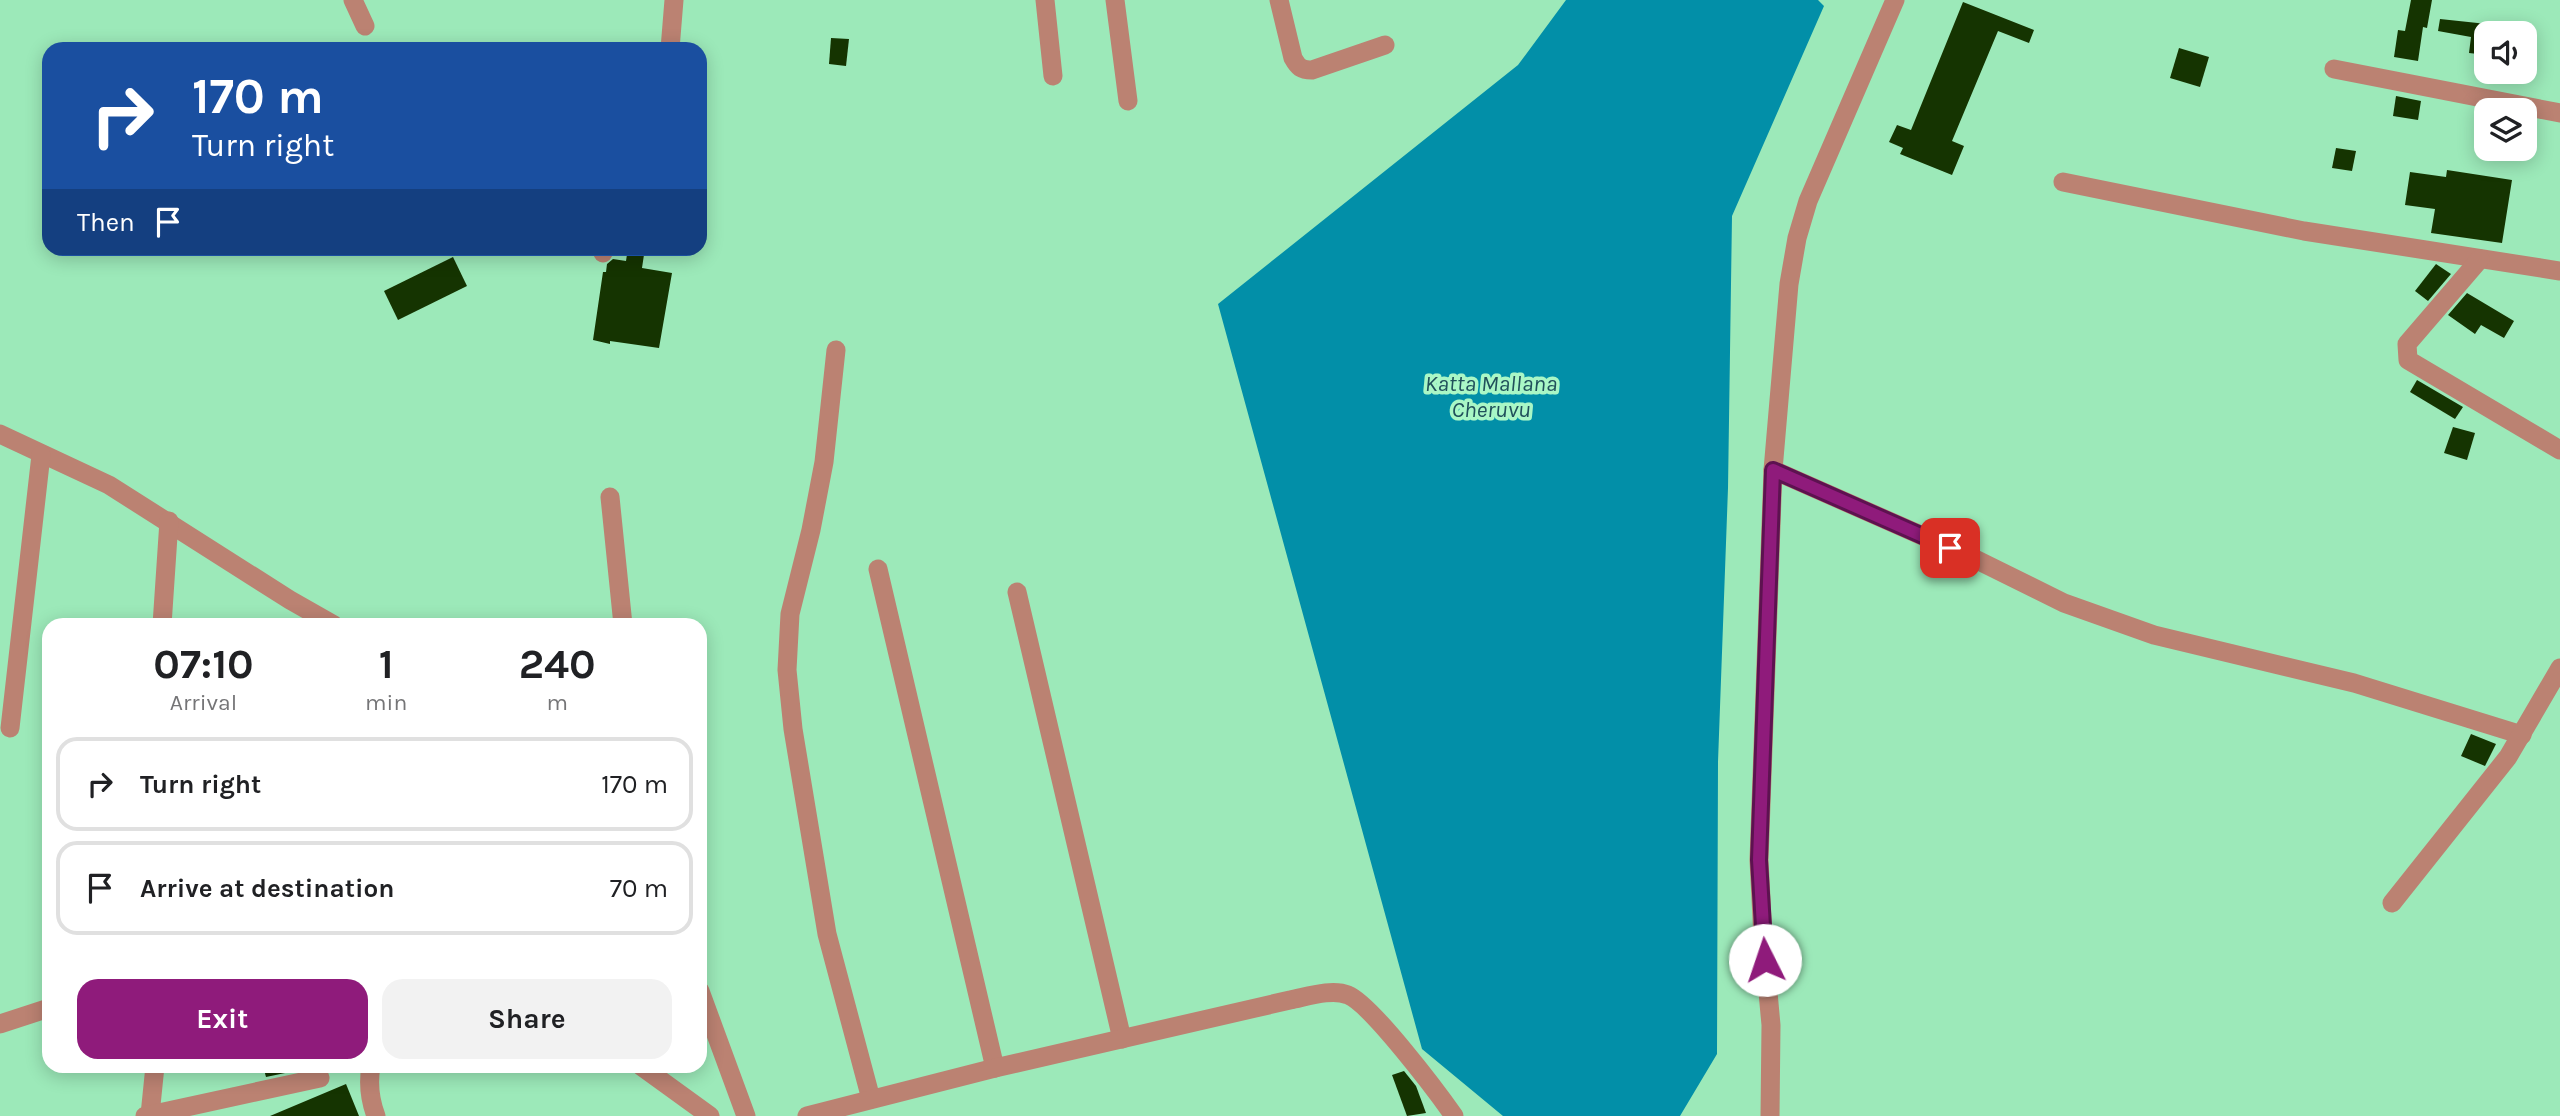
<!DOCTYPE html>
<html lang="en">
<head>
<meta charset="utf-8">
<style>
  :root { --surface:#fff; --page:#f2f2f2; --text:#202124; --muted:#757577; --line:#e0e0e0; --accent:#8f1b7b }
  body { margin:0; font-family:Karla,sans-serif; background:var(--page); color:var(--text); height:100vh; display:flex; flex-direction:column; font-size:26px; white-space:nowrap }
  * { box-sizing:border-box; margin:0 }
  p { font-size:23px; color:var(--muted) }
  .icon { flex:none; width:38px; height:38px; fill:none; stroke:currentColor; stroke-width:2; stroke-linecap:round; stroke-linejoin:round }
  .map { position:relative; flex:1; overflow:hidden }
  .panel { position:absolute; left:42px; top:618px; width:665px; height:455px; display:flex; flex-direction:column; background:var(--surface); border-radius:21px; box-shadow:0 4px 18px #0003 }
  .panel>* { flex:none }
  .guide { position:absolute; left:42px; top:42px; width:665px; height:214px; border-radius:21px; box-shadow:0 4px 18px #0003; background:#1a4fa0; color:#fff; overflow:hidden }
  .controls { position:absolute; left:2474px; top:21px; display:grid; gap:14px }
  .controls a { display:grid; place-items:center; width:63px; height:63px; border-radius:14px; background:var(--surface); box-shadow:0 4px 18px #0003; font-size:35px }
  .pin { position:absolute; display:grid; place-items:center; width:60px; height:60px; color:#fff; margin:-30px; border-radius:14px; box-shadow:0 4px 10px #0006 }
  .me { position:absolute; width:77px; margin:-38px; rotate:356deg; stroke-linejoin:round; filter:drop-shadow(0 0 5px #0008) }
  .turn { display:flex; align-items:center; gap:24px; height:147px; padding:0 35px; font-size:32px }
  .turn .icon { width:91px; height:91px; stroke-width:2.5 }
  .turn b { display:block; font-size:49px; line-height:60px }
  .then { display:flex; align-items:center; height:66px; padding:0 35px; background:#0003; gap:14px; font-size:26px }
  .eta { display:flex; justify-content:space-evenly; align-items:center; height:119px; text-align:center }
  .eta b { font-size:42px; font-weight:700; line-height:49px }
  .cta { display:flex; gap:14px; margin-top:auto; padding:14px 35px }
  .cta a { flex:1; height:80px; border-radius:21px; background:var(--accent); color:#fff; font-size:28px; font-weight:700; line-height:80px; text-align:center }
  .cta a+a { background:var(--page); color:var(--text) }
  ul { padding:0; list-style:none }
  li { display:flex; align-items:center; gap:21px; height:94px; margin:0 14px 10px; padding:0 21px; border:4px solid var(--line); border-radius:21px }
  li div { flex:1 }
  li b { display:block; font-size:26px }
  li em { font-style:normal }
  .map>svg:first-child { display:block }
  .water { fill:#028fa8 }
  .building { fill:#153401 }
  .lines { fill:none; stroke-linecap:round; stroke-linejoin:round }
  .minor { stroke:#bb8272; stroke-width:19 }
  .route-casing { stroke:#5d1250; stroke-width:18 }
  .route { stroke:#8f1b7b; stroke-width:12 }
  .labels { text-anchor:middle; stroke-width:7; stroke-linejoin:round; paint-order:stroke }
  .water-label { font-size:23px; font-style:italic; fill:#20505b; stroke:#a9f7c6 }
</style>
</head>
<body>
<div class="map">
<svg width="2560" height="1116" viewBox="0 0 2560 1116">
  <rect width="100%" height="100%" fill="#9ce9b9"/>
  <path class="water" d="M1566,0H1818L1824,6L1732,216L1728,488L1718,762L1717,1054L1680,1116H1503L1422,1049L1218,304L1518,65Z"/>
  <g class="building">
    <path d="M2411,0H2432L2427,28L2423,27L2418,61L2394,57L2398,30L2405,31Z"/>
    <path d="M1963,2L2034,30L2029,43L1998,31L1952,141L1964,146L1952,175L1900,154L1903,148L1889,142L1897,125L1911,130Z"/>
    <path d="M2440,19L2487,24V55L2469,53L2471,37L2438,31Z"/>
    <path d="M831,38L849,39L846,66L829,64Z"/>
    <path d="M2179,48L2209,57L2200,87L2170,78Z"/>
    <path d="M2396,96L2421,101L2418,120L2393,116Z"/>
    <path d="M2336,148L2356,151L2352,171L2332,168Z"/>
    <path d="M2447,170L2512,180L2502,243L2431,233L2435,209L2405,205L2410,172L2446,177Z"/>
    <path d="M628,248H645L642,268L672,273L659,348L610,341V344L593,340L603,272H606L607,264L613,259L626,261Z"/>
    <path d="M453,257L467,286L398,320L384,291Z"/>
    <path d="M2436,264L2451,274L2428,301L2415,291Z"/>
    <path d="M2467,293L2514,321L2504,338L2481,325L2475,334L2448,315Z"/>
    <path d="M2417,380L2463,407L2455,419L2410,392Z"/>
    <path d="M2453,427L2475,433L2467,460L2444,453Z"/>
    <path d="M2471,734L2496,744L2485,766L2461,756Z"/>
    <path d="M263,1066H309V1068L266,1077Z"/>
    <path d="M1404,1071L1416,1086L1426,1113L1407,1116L1392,1075Z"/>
    <path d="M346,1084L359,1116H270Z"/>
  </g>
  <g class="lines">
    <g class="minor">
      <path d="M353,0L365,26"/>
      <path d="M1045,0L1053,76"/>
      <path d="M1115,0L1128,101"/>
      <path d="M1279,0L1293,58C1298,67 1301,70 1312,70L1385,45"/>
      <path d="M670,49L674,0"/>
      <path d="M2334,69L2560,113"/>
      <path d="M2063,182L2304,231L2560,271"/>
      <path d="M603,253L605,248"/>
      <path d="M2480,259L2407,344L2408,360L2560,450"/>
      <path d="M836,350L824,462L811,530L790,614L787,670L793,729L827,934L871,1099"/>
      <path d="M0,434L109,485L290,600L334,625"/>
      <path d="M1773,470L1975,559L2064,603L2154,635L2354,683L2522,735"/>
      <path d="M610,497L623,625"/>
      <path d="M878,569L995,1068"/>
      <path d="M1017,592L1122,1039"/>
      <path d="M162,625L169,521"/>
      <path d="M10,728L41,455"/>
      <path d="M2392,903L2508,757L2560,668"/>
      <path d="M700,991L746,1116"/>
      <path d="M0,1024L49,1008"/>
      <path d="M371,1066C368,1083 370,1100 376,1116"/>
      <path d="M641,1066L710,1116"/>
      <path d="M150,1115L155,1066"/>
      <path d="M145,1116L320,1078"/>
      <path d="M807,1116L995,1068L1290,1000C1306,997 1332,988 1348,995C1371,1004 1438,1093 1454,1116"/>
      <path d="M1770,1116L1771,1025L1763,938L1759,860L1773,470L1789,284L1797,238L1808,201L1895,0"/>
    </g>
  </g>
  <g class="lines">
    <defs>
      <path id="route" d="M1765,960L1759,860L1773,470L1950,548"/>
    </defs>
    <use href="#route" class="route-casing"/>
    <use href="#route" class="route"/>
  </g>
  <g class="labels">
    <g class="water-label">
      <text x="1491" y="391">Katta Mallana<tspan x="1491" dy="26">Cheruvu</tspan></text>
    </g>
  </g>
</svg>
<div class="controls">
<a><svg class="icon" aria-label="sound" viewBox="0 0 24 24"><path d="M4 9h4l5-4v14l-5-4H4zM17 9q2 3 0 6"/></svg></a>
<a><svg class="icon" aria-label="layers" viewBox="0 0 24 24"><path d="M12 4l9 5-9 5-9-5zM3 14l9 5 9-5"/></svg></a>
</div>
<div class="pin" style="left:1950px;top:548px;background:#d93025"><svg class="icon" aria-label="arrive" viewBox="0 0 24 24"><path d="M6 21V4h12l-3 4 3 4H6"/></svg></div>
<svg class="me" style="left:1765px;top:960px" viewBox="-20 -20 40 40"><circle r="19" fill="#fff"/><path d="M0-13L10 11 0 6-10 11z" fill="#8f1b7b"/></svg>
<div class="guide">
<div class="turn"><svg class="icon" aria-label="right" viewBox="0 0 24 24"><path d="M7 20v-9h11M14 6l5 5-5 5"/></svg><div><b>170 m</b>Turn right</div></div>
<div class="then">Then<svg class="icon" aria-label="arrive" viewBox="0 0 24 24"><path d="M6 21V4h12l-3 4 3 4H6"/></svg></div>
</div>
<section class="panel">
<div class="eta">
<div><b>07:10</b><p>Arrival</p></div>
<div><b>1</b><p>min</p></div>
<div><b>240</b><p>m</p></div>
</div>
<ul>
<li><svg class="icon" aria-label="right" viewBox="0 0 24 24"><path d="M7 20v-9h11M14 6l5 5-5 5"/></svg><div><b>Turn right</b></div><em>170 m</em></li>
<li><svg class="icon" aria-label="arrive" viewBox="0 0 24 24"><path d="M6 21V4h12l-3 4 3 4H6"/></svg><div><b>Arrive at destination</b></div><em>70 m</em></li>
</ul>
<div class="cta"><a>Exit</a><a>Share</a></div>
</section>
</div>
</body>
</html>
